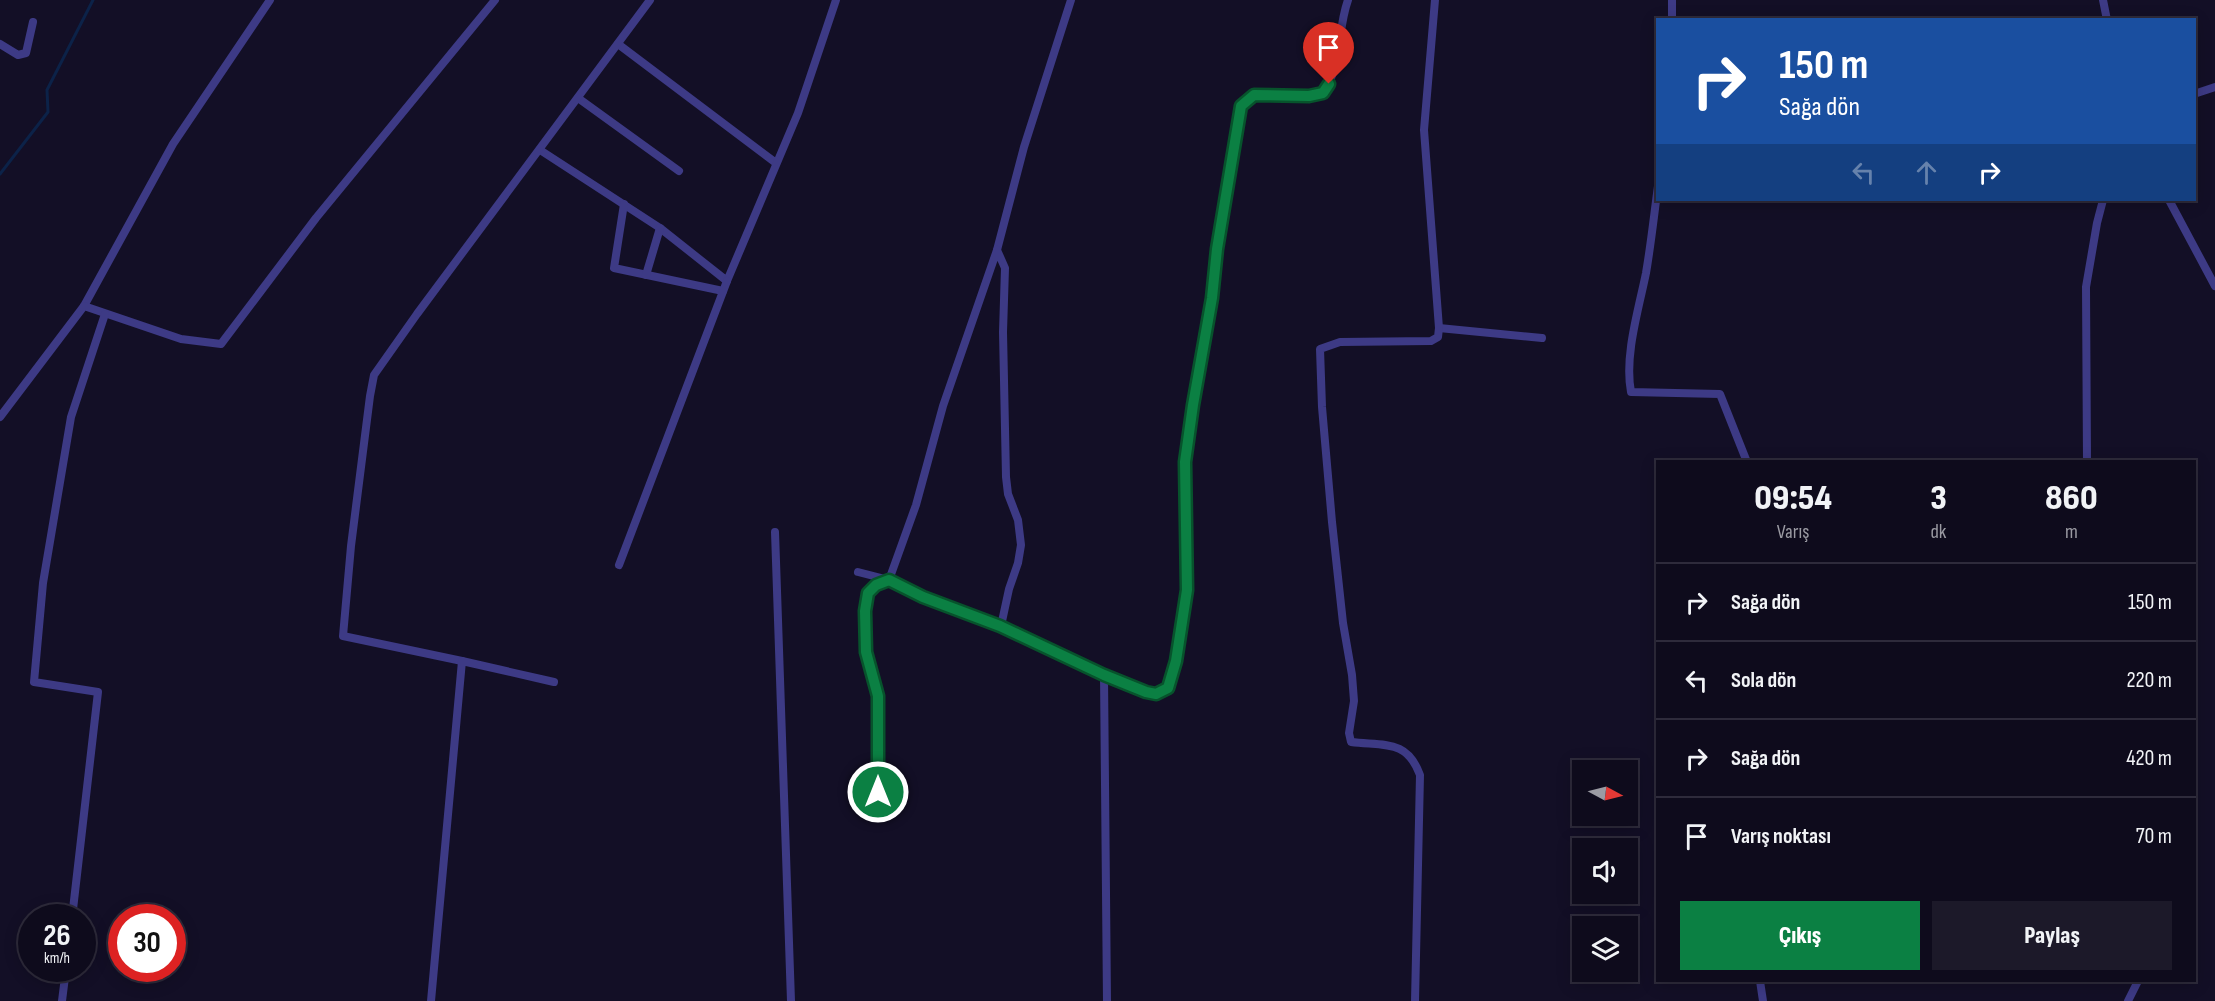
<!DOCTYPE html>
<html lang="tr">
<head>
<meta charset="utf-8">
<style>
  :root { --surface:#0e0b1c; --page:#1c1929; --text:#f1f3f6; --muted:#9b9ba3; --line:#2e2b3b; --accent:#0b8043 }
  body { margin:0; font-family:"Sofia Sans Condensed",sans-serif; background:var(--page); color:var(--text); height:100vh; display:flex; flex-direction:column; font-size:22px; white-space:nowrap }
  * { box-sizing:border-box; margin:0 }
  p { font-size:20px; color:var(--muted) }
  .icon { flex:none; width:33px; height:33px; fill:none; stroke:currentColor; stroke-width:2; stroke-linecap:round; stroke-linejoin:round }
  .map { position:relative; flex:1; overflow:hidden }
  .sheet { position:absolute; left:1656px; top:460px; width:540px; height:522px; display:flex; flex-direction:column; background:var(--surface); border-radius:0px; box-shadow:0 3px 15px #0003,0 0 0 2px var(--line) }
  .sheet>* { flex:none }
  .banner { position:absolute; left:1656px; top:18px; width:540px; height:183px; border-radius:0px; box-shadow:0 3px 15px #0003,0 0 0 2px var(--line); background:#1a4fa0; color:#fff; overflow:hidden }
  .needle { width:39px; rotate:97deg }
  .tools { position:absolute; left:1572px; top:760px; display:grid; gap:12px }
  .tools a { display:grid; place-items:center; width:66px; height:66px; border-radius:0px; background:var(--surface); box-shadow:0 3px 15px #0003,0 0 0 2px var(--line); font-size:30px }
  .speed { position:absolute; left:18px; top:904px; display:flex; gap:12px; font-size:30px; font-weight:700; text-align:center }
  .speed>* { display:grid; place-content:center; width:78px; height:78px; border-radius:50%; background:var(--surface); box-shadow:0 3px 15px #0003,0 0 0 2px var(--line); line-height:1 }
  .speed small { font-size:15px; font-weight:400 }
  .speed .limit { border:9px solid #d22; background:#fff; color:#111 }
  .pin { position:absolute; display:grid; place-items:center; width:51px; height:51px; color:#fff; margin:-62px -26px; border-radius:50% 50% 50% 0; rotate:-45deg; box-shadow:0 0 6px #0007 }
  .pin .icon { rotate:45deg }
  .me { position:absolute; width:66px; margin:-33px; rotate:0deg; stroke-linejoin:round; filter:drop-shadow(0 0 4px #0008) }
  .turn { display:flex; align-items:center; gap:21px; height:126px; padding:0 24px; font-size:27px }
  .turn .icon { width:78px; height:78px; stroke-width:2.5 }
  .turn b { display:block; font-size:42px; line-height:51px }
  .lanes { display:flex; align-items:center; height:57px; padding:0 24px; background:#0003; justify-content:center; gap:30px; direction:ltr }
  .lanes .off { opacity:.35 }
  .eta { display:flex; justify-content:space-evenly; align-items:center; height:102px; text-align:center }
  .eta b { font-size:36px; font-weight:800; line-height:42px }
  .button { display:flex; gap:12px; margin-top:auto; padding:12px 24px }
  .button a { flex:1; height:69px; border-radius:0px; background:var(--accent); color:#fff; font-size:24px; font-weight:800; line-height:69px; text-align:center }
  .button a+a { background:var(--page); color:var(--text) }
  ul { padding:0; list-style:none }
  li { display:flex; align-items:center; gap:18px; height:78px; padding:0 24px; border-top:2px solid var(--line) }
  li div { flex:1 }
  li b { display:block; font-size:22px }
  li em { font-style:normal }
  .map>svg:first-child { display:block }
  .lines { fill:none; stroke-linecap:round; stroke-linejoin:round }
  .stream { stroke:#0c2248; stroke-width:3 }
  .minor { stroke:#3d3a85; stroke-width:8 }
  .route-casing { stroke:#07532c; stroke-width:15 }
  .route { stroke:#0b8043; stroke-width:10 }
</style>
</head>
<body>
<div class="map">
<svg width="2215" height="1001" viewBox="0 0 2215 1001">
  <rect width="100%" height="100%" fill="#130f26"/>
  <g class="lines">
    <path class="stream" d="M0,174L48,112L47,90L93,0"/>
    <g class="minor">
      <path d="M2103,0L2107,20"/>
      <path d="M1672,20V0"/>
      <path d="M0,44L18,55L26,53L33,22"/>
      <path d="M618,44L776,163"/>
      <path d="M2194,94L2215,87"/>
      <path d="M578,98L679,171"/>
      <path d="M540,150L660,228L727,281L798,113L836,0"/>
      <path d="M1658,186C1654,215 1651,244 1646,273C1639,308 1624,356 1631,392L1720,394L1747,462"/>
      <path d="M2169,200L2215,286"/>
      <path d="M624,204L614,268L723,291"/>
      <path d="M997,250L1024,147L1071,0"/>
      <path d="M646,275L660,228"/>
      <path d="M84,306L173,144L270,0"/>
      <path d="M1439,328L1542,338"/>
      <path d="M0,417L84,306L181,339L221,344L316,218L495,0"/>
      <path d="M2087,462L2086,287L2097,223L2103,200"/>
      <path d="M775,532L791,1001"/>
      <path d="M619,565L727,281"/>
      <path d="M858,572L889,580L876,585L868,593L865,611L866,652L878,696V792"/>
      <path d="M1001,626L1009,589L1018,563L1021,545L1018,520L1008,494L1006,477L1003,332L1005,268L997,250L943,406L916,505L889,580L923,597L1001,626L1104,675"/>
      <path d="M462,661L343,636L351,546L370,396L374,375L417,314L650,0"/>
      <path d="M72,918L98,692L34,682L43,583L71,417L105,314"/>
      <path d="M1760,981L1763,1001"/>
      <path d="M62,1001L66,969"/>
      <path d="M431,1001L462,661L554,682"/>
      <path d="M1107,1001L1104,675L1146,692L1156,694L1168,688L1176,661L1187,590L1185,462L1193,405L1212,298L1217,249L1241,106L1255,95L1309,96L1323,93C1342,67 1337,30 1348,0"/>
      <path d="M1415,1001L1420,775C1407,739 1384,746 1351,742L1349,733L1354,701L1352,675L1343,623L1332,522L1322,407L1320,349L1340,342L1431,341L1438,337L1439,328L1424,130L1435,0"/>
      <path d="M2128,1001L2138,981"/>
    </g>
  </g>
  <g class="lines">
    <defs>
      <path id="route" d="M878,792V696L866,652L865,611L868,593L876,585L889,580L923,597L1000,626L1104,675L1146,692L1156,694L1168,688L1176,661L1187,590L1185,462L1193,405L1212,298L1217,249L1241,106L1254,95L1309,96L1323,93L1329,84"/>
    </defs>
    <use href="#route" class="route-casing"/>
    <use href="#route" class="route"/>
  </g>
</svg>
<div class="tools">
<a><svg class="needle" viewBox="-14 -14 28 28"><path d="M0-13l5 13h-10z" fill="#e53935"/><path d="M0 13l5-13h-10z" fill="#9b9ba3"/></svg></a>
<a><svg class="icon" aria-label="sound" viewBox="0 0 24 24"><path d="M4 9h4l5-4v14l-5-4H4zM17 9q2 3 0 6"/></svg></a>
<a><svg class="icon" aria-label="layers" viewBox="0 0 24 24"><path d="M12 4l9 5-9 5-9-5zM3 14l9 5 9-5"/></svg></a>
</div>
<div class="speed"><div>26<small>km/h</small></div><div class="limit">30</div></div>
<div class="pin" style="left:1329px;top:84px;background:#d93025"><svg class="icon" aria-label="arrive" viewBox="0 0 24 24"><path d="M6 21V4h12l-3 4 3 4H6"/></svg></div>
<svg class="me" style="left:878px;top:792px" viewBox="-20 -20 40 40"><circle r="17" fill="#0b8043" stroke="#fff" stroke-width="3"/><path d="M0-11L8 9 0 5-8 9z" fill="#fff"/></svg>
<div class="banner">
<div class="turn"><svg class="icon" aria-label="right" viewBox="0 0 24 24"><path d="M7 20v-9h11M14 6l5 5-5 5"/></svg><div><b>150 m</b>Sağa dön</div></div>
<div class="lanes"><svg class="icon off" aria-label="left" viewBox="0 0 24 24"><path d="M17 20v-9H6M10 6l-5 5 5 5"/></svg><svg class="icon off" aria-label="ahead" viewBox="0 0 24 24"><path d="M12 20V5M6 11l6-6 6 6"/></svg><svg class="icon" aria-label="right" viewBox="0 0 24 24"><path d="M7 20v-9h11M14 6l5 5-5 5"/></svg></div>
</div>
<section class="sheet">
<div class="eta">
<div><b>09:54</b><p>Varış</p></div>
<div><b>3</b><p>dk</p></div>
<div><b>860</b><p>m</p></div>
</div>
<ul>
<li><svg class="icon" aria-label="right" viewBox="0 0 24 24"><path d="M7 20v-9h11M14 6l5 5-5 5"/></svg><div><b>Sağa dön</b></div><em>150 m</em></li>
<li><svg class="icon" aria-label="left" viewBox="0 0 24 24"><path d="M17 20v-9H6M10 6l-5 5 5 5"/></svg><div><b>Sola dön</b></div><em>220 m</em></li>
<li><svg class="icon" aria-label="right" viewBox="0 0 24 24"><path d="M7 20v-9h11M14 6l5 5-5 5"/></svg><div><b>Sağa dön</b></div><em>420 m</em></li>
<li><svg class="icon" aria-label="arrive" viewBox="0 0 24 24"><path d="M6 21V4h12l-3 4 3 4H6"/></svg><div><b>Varış noktası</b></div><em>70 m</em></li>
</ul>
<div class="button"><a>Çıkış</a><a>Paylaş</a></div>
</section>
</div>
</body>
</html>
